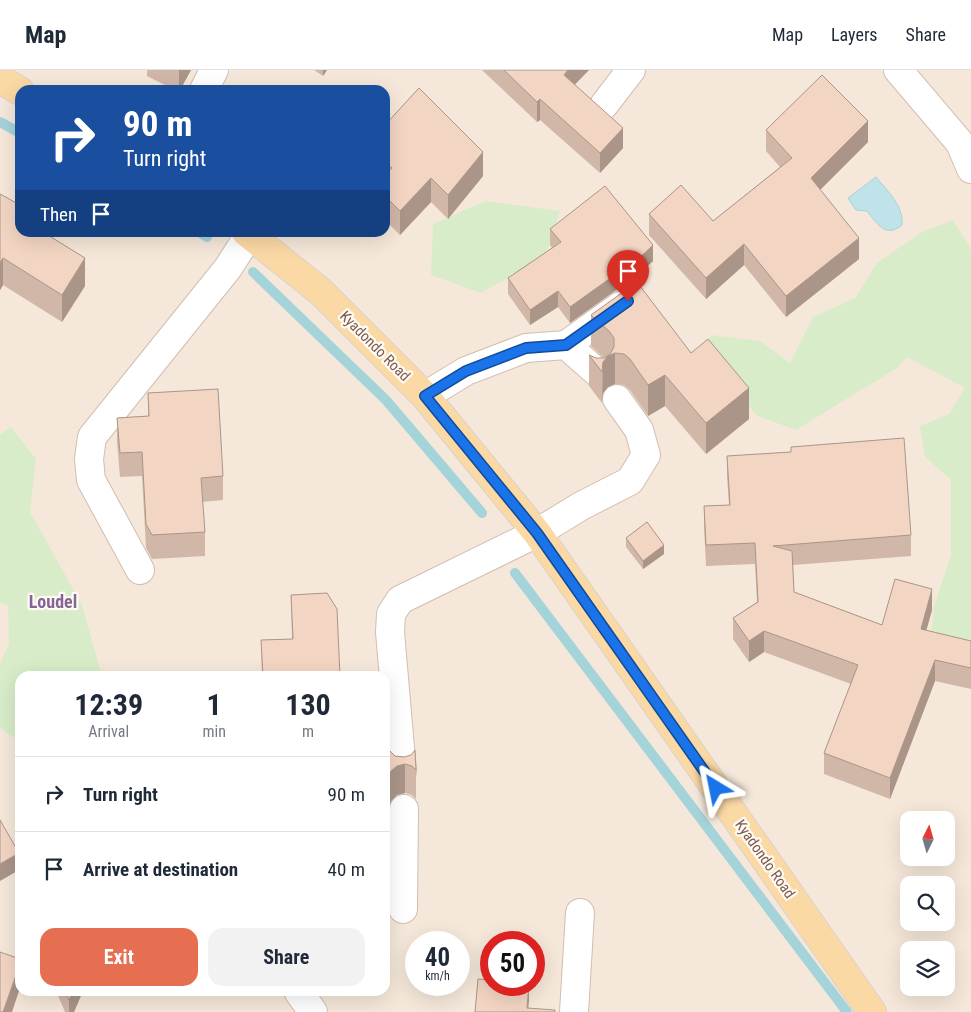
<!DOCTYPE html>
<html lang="en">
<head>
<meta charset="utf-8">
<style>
  :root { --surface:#fff; --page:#f2f2f3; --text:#1f2937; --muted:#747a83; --line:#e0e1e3; --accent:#e76f51 }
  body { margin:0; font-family:"Roboto Condensed",sans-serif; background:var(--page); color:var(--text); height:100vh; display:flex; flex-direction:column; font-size:19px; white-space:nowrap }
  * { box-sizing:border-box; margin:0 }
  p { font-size:16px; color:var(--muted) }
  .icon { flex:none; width:28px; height:28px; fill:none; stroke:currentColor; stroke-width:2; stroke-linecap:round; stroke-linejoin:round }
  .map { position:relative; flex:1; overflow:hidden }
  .drawer { position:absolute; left:15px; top:601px; width:375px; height:325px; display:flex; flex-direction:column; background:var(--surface); border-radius:15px; box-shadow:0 5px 20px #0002 }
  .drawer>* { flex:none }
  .guide { position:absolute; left:15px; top:15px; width:375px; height:152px; border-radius:15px; box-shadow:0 5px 20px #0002; background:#1a4fa0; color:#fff; overflow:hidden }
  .needle { width:32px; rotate:5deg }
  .controls { position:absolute; left:900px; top:741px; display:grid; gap:10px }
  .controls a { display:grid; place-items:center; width:55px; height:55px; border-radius:10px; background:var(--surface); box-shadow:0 5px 20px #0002; font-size:25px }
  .speed { position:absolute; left:405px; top:861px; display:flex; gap:10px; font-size:25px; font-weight:700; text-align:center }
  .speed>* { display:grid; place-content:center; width:65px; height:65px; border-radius:50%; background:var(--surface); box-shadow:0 5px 20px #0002; line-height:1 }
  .speed small { font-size:12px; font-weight:400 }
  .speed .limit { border:8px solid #d22; background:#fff; color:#111 }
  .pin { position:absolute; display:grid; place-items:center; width:42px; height:42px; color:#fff; margin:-51px -21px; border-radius:50% 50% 50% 0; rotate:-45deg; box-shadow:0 0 5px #0007 }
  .pin .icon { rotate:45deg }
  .me { position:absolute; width:55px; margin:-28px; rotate:325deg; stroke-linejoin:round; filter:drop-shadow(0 0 4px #0008) }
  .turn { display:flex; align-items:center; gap:18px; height:105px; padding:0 25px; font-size:22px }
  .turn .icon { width:65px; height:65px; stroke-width:2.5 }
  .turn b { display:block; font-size:35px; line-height:42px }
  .then { display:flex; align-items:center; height:48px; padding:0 25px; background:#0003; gap:10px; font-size:19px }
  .eta { display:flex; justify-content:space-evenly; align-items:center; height:85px; text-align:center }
  .eta b { font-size:30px; font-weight:700; line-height:35px }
  .cta { display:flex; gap:10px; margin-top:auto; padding:10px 25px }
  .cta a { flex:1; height:58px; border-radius:15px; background:var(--accent); color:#fff; font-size:20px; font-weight:700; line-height:58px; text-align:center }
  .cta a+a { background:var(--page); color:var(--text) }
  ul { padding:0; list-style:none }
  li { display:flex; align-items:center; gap:15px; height:75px; padding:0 25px; border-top:1px solid var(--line) }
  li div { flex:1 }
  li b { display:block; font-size:19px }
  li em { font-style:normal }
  header { display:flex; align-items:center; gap:30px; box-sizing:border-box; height:70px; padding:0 25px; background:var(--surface); border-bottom:1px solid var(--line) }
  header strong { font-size:24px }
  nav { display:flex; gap:28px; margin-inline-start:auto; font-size:18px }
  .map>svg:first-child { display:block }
  .residential { fill:#f5e8da; fill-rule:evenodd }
  .green { fill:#d8ecc9 }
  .water { fill:#bfe3e8; stroke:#a5d3da }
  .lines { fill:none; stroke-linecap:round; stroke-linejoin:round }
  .stream { stroke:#a5d3da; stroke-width:10 }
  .minor-casing { stroke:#d1beb0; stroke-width:30 }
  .major-casing { stroke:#dad1cd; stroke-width:30 }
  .minor { stroke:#fff; stroke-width:28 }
  .major { stroke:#fbd9a5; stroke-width:28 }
  .wall { fill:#d1b7a8 }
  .shaded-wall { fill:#aa9588 }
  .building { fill:#f3d5c3; stroke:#aa9588 }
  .route-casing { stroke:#114b97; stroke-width:12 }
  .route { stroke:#1a73e8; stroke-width:9 }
  .labels { text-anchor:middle; stroke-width:4.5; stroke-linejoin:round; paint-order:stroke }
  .street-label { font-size:15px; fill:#7a5c4d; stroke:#fffaf3 }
  .quarter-label { font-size:18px; font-weight:bold; fill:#846695; stroke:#fffaf3 }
</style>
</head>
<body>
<header>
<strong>Map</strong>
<nav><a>Map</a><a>Layers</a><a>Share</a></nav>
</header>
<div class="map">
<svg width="971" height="942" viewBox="0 0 971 942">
  <rect width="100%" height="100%" fill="#fdf6ec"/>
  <path class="residential" d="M0,0H971V942H0ZM20,20H385V162H20ZM20,606H385V921H20ZM909,750H946V788H909ZM909,815H946V852H909ZM416,872H459V915H416ZM491,872H534V915H491ZM909,880H946V918H909Z"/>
  <g class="green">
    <path d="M486,131L560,141L545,187L481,223L431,205L433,154Z"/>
    <path d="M953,150L971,179V586L930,573L934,537L951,485V410L925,387L920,356L949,344L965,318L907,287L897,298L796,360L758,346L695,282L712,265L760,271L790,293L813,247L855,228L877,193L920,163Z"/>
    <path d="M11,357L36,389L30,442L82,535L102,606H20V666L12,667L0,657V594L9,574L8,536L0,532V365Z"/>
  </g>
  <path class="water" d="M876,107C888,122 904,136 902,155C885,169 877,153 867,141L856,140L848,128Z"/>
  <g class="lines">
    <g class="stream">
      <path d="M0,52L20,63"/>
      <path d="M199,162L207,167"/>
      <path d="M253,202L386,330L482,443"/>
      <path d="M515,503L847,942"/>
    </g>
    <defs>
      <g id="minor">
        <path d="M898,0L960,73L971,99"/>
        <path d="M204,20L214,0"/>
        <path d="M604,35L631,0"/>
        <path d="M566,275L622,235"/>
        <path d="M425,326L466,301L526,278L566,275L599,304"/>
        <path d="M140,500L91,410L89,389L92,367L228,198L249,165"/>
        <path d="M402,701L390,562L391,544L400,530L537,463L581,436L630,411L646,385L639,360L617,329"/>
        <path d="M403,839L404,739"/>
        <path d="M298,921L313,942"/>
        <path d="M574,942L580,843"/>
      </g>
      <g id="major">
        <path d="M0,9L20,21"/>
        <path d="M246,162L321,222L425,326L537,463L872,942"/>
      </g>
    </defs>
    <use href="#minor" class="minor-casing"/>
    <use href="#major" class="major-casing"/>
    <use href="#minor" class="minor"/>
    <use href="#major" class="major"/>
  </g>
  <g class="wall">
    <path d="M147,0H191L180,20H175L147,6Z"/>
    <path d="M314,0H327L323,6Z"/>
    <path d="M482,0H589L574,14L623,78L600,103L540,50L537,52Z"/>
    <path d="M385,55L483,106L448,149L431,132L400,165L385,150Z"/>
    <path d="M766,60L868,72L820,120L859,189L786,247L744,195L706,229L649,165V144L713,151L780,97L766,81Z"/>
    <path d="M0,124L20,162L85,216L62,252L3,215L0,220Z"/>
    <path d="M550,159L653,191L627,215L619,218L570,253L558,237L530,255L508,224V208L552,178L550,175Z"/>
    <path d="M591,245L691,283L749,349L706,384L665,336L648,346L630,320L624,315L615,314L608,317L603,323L602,333L589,316V285L596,288H604L591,276Z"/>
    <path d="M148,323L223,406V430L202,432L205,462V486L152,489L146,478L142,406L120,407L117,372V348L148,346Z"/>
    <path d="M791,377L911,465V486L793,495L794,522L882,555L932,540L926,560L971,571V619L935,611L890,729L824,704V683L851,614L764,582L749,592L733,569V548L757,532L755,494L706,496L704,457V436L729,435L727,407V386L791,382Z"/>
    <path d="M626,468L664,484L643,499L626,477Z"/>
    <path d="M291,525L340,606H262L261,570L292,569Z"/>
    <path d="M385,672L389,680L395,686L404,687L416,700V729L412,725L405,723L397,725L391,731L388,739H385V749Z"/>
    <path d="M56,921H83L74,942H65Z"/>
  </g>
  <g class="shaded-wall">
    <path d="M179,0H191L180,20H179Z"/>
    <path d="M323,0H327L323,6Z"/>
    <path d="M568,0H589L564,26V5Z"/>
    <path d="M540,29V50L537,52V32Z"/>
    <path d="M868,51V72L811,129V108Z"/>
    <path d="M623,58V78L600,103V83Z"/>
    <path d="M483,82V106L448,149V125Z"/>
    <path d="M431,108V132L400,165V141Z"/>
    <path d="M859,168V189L786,247V226Z"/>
    <path d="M744,174V195L706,229V208Z"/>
    <path d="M653,175V191L627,215L619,218L570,253V237Z"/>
    <path d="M3,188V215L0,220V193Z"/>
    <path d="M85,188V216L62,252V225Z"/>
    <path d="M558,221V237L530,255V240Z"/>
    <path d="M615,283V314L608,317L603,323L602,333L603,292L608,286Z"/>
    <path d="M665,305V336L648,346V315Z"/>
    <path d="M749,318V349L706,384V353Z"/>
    <path d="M664,475V484L643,499V491Z"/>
    <path d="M932,519V540L921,580V559Z"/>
    <path d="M764,561V582L749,592V571Z"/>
    <path d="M935,590V611L890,729V708Z"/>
    <path d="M405,694V723L397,725L391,731L388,739V710L391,701L397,696Z"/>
    <path d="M19,783V800L0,811V794Z"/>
    <path d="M20,894V918L12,942H3Z"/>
    <path d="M529,915V930L528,942H527Z"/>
    <path d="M73,921H83L74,942H69V930Z"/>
  </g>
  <g class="building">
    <path d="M504,0H568L564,5L623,58L600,83L540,29L537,32Z"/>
    <path d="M822,5L868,51L811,108L859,168L786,226L744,174L706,208L649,144L681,115L713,151L792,88L766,60Z"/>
    <path d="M419,18L483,82L448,125L431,108L400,141L385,126V105L392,98L385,92V55Z"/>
    <path d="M605,116L653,175L627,200L619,202L570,237L558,221L530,240L508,208L561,172L550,159Z"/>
    <path d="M0,124L20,135V162H43L85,188L62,225L3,188L0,193Z"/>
    <path d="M637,212L691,283L708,269L749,318L706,353L665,305L648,315L630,289L624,284L615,283L608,286L603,292L602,302L589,285L596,288H604L610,284L614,277V268L609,261L591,245Z"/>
    <path d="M218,319L223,406L201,408L205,462L152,465L146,454L142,382L120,383L117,348L149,346L148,323Z"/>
    <path d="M904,368L911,465L773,476L792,481L794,522L882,555L895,509L932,519L921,559L971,571V598L935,590L890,708L824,683L858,595L764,561L749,571L733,548L758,532L755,473L706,475L704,436L730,435L727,386L791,382V377Z"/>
    <path d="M647,452L664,475L643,491L626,468Z"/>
    <path d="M327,523L337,539L340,606H263L261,570L293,569L291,525Z"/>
    <path d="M385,672H386L389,680L395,686L404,687L411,685L415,680L416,700L412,696L405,694L397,696L391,701L388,710H385Z"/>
    <path d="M0,750L19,783L0,794Z"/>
    <path d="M0,882L20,889V894L3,942H0Z"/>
    <path d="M478,909L491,910V915H529L527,938L555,940V942H475Z"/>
    <path d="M66,921H73L69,930Z"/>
  </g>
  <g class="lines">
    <defs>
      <path id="route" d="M628,231L566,275L526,278L466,301L425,326L537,463L716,718"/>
    </defs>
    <use href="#route" class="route-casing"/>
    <use href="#route" class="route"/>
  </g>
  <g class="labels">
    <g class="street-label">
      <text transform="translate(375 276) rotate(45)" y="5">Kyadondo Road</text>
      <text transform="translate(765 789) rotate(55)" y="5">Kyadondo Road</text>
    </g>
    <g class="quarter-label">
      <text x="53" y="538">Loudel</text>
    </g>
  </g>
</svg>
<div class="controls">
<a><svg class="needle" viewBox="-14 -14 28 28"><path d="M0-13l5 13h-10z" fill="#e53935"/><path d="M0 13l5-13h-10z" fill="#747a83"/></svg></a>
<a><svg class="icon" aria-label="search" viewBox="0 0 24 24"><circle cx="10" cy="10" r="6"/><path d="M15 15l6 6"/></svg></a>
<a><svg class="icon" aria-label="layers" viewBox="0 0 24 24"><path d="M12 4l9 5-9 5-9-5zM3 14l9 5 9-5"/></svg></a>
</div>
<div class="speed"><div>40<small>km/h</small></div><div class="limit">50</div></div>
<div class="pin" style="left:628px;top:231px;background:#d93025"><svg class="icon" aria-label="arrive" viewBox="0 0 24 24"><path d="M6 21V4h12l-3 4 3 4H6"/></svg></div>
<svg class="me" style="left:716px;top:718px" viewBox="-20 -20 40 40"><path d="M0-17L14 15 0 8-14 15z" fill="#1a73e8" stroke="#fff" stroke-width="4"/></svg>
<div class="guide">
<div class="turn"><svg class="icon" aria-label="right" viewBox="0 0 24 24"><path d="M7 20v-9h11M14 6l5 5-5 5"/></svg><div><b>90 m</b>Turn right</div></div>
<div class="then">Then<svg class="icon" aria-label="arrive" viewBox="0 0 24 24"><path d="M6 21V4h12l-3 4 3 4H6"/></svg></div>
</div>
<section class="drawer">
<div class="eta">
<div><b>12:39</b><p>Arrival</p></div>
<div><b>1</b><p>min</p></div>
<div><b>130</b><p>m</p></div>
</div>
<ul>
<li><svg class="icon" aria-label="right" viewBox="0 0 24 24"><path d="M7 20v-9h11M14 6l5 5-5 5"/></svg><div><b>Turn right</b></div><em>90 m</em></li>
<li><svg class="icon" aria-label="arrive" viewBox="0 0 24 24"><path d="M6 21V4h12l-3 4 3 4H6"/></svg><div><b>Arrive at destination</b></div><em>40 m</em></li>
</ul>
<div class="cta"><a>Exit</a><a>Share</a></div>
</section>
</div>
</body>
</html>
